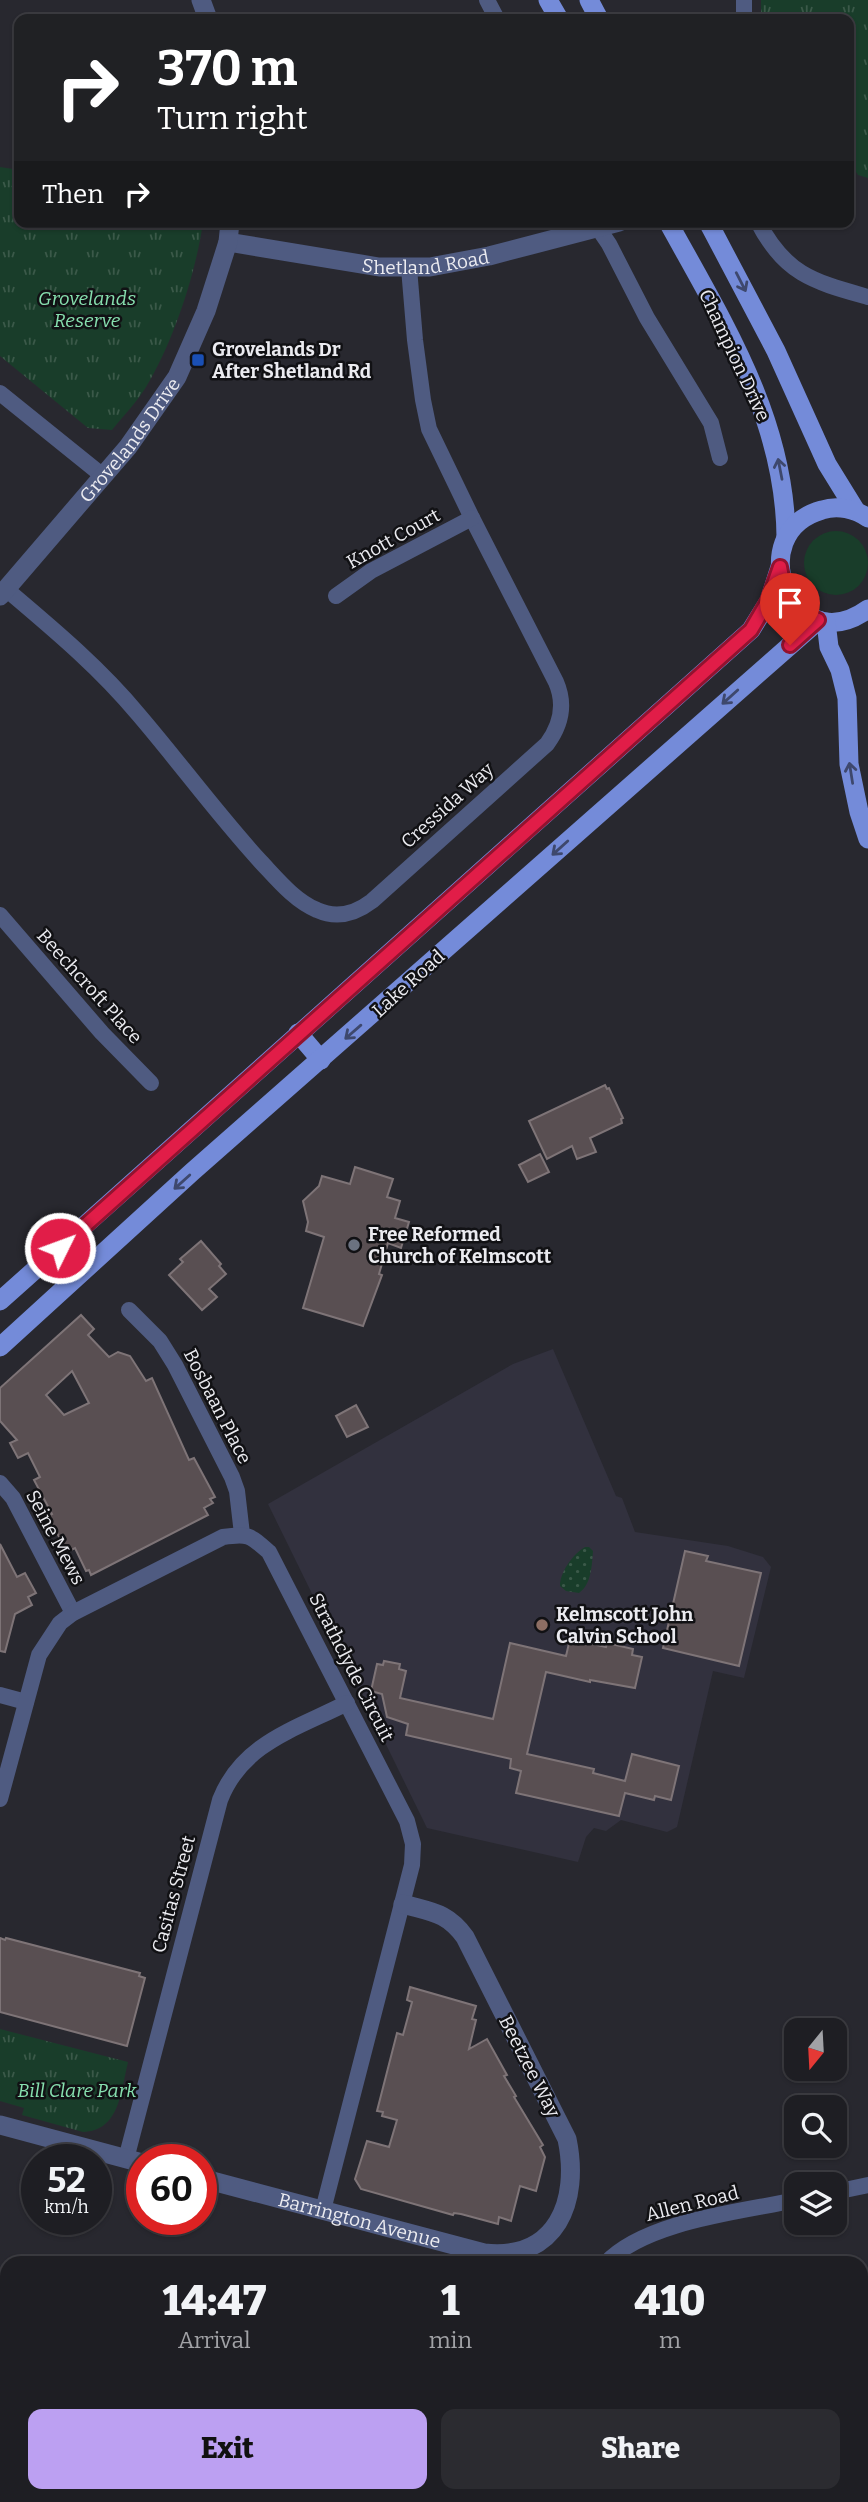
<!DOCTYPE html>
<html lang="en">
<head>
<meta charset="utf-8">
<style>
  :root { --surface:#1e1e23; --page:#2b2b30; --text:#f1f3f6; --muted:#a1a2a6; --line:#3c3c41; --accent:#bca0f2 }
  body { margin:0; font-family:Bitter,serif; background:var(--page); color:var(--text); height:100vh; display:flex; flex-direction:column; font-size:26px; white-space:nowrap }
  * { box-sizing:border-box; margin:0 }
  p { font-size:23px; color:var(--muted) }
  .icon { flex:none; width:38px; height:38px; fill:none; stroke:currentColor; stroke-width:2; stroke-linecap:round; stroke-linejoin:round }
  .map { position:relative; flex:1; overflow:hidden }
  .details { position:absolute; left:0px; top:2256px; width:868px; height:247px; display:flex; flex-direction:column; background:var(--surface); border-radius:21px 21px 0 0; box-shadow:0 2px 5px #0004,0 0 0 2px var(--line) }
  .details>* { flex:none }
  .hud { position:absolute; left:14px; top:14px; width:840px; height:214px; border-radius:14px; box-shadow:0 2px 5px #0004,0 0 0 2px var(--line); background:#202124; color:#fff; overflow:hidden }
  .needle { width:46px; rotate:198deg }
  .tools { position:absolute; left:784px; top:2018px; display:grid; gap:14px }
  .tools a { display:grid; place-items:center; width:63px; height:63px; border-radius:14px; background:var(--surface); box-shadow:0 2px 5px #0004,0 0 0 2px var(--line); font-size:35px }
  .speed { position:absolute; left:21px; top:2144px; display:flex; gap:14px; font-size:35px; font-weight:700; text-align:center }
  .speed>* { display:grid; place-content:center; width:91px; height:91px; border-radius:50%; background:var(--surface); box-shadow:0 2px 5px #0004,0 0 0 2px var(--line); line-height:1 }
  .speed small { font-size:18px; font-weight:400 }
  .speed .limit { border:10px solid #d22; background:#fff; color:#111 }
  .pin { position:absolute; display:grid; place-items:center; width:60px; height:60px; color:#fff; margin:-72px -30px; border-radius:50% 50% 50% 0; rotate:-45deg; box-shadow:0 0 7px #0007 }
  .pin .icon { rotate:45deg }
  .me { position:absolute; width:77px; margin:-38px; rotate:48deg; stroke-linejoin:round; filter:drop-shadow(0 0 5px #0008) }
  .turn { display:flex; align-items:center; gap:24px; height:147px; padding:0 28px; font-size:32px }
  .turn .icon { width:91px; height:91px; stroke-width:2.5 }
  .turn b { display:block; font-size:49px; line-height:60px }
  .then { display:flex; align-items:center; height:66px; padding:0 28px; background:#0003; gap:14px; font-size:26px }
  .eta { display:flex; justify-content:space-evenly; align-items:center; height:119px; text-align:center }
  .eta b { font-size:42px; font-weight:800; line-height:49px }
  .cta { display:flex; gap:14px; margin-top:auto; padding:14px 28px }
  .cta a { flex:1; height:80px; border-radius:14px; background:var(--accent); color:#111; font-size:28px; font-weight:800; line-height:80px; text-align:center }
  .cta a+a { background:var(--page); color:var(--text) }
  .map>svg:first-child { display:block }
  .built { fill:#32313e }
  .grass { fill:url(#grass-dots) }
  .park { fill:url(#park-tufts) }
  .garden { fill:#193d2a }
  .water { fill:url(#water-waves) }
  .building { fill:#594f52; stroke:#7e7477; stroke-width:2; fill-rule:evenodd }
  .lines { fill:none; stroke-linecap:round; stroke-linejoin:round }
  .minor { stroke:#4f5b81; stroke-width:16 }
  .tertiary { stroke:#4f5b81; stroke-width:19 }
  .primary { stroke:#748bd9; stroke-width:19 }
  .oneway { stroke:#3e486d }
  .route-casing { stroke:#92132f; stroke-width:18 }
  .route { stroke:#e11d48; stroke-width:12 }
  .transit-dot { fill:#1a4fb4; stroke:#111114; stroke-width:2.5 }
  .worship-dot { fill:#6b7280; stroke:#111114; stroke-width:2.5 }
  .education-dot { fill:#8d6e63; stroke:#111114; stroke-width:2.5 }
  .labels { text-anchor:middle; stroke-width:5; stroke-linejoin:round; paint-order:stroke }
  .street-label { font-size:19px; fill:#ebebf0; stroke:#111114 }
  .park-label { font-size:19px; font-style:italic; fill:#87e0af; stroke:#111114 }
  .poi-label { font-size:19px; font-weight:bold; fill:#ebebf0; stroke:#111114; text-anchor:start }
</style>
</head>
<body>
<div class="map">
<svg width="868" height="2502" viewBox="0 0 868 2502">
  <defs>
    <pattern id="grass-dots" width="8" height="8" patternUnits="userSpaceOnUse" patternTransform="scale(1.75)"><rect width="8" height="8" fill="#193d2a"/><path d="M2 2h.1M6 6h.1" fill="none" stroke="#3b5949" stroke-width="1.8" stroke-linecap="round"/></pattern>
    <pattern id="park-tufts" width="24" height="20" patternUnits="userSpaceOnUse" patternTransform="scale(1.75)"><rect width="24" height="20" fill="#193d2a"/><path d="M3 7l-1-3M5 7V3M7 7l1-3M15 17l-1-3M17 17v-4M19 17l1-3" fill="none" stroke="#3b5949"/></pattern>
    <pattern id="water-waves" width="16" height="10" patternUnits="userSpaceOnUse" patternTransform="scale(1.75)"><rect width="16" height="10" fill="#014353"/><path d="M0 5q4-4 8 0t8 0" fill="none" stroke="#265e6c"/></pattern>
  </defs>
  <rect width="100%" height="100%" fill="#28282f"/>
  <path class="built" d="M553,1349L616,1496L622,1498L635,1532L728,1546L763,1557L771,1567L744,1678L713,1671L677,1827L667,1832L621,1820L606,1831L594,1828L586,1837L578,1862L427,1828L268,1504L513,1364Z"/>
  <path class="grass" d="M585,1547H589L593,1551C592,1566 591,1585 579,1593L566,1591L560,1586C560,1572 573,1554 585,1547Z"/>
  <g class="park">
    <path d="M761,0H868V178L858,175L849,161V19H761Z"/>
    <path d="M0,167L19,170V222H203C196,273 173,343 146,387C137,402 123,416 112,430L88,428L0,356Z"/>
    <path d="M0,2029L128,2062C121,2090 120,2131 83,2132L22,2115L24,2108L0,2101Z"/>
    <path d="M0,2340L7,2342V2496H22L17,2502H0Z"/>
  </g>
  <circle class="garden" cx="836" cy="563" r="32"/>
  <path class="water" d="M22,2496H305L312,2502H17Z"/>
  <g class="building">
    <path d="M605,1085L607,1089L609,1088L623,1118L621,1119L622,1123L590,1138L596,1152L577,1159L572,1146L547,1159L529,1121Z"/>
    <path d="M540,1154L549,1172L528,1182L519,1165Z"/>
    <path d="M355,1167L393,1179L387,1197L400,1201L395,1218L409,1222L401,1248L388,1243L379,1274L382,1275L363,1326L303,1308L324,1237L306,1231L308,1222L303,1201L319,1186L322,1176L350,1184Z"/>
    <path d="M201,1241L221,1264L219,1266L226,1274L209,1289L217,1297L202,1310L169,1275L183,1262L180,1259Z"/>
    <path d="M81,1315L94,1329L88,1335L109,1357L118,1352L130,1356L146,1381L152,1378L189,1460L194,1458L215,1497L210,1499L213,1503L204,1508L208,1515L91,1575L89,1570L86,1571L75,1548L67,1552L48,1516L52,1514L34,1480L40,1477L28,1453L18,1458L10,1443L17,1440L0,1421V1388ZM72,1371L89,1403L64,1415L46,1395Z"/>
    <path d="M356,1405L368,1427L347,1437L336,1416Z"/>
    <path d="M0,1544L17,1577L25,1573L36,1593L28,1597L32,1605L15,1614L5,1652L0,1651Z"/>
    <path d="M685,1551L708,1556L706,1561L761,1573L739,1666L663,1648Z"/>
    <path d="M570,1639L606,1647L607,1643L633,1649L632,1655L642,1657L635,1688L590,1680V1682L546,1672L527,1754L594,1769L593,1773L625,1781L632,1754L679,1766L671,1800L655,1796L654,1800L625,1793L619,1816L516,1793L521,1771L510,1768L511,1759L406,1735L408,1724L387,1717L382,1694L371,1691L377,1664L383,1665L384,1661L400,1664L399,1669L406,1671L400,1698L493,1719L510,1643L566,1656Z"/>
    <path d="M0,1938L5,1940L6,1938L140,1973L139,1976L145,1978L127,2046L0,2012Z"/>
    <path d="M410,1987L476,2006L472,2019L476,2020L469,2049L487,2039L507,2075L504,2076L516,2096L514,2097L543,2145L540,2147L545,2157L536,2191L520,2186L511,2221L499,2217L498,2224L461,2214L454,2213L453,2215L361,2189L355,2179L367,2141L389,2147L397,2120L382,2116L383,2112L377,2111L397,2033L403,2035L412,2002L407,2000Z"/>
  </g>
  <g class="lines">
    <g class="minor">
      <path d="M487,0L497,19"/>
      <path d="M744,19V0"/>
      <path d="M594,222L609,244L647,318L711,423L720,458"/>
      <path d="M758,222C785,275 815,282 868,297"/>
      <path d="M0,393L103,476"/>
      <path d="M6,589C52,628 99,667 138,714C180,763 217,814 261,862C277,879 295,901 317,910C337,919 355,914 372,901L547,744C561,725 566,705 556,682L472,518L429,429L423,400L415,340L409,268"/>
      <path d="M336,596L371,571L472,518"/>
      <path d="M0,915L102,1033L151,1083"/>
      <path d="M129,1310L160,1341L175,1365L232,1477L237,1491L242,1534"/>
      <path d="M0,1483L13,1498L73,1613"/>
      <path d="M0,1695L26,1702"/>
      <path d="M0,1799L39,1655L60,1623L73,1613L223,1537C248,1533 250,1535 269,1552L407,1821L413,1844L412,1865L323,2210"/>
      <path d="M126,2159L220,1800C242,1743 296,1729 347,1703"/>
      <path d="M835,2192L868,2185"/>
      <path d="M606,2263C646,2221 740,2212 796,2200"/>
      <path d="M437,2496L438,2502"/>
    </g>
    <g class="tertiary">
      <path d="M201,0L208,19"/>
      <path id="s1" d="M228,242L379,267H430L489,256L619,222"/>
      <path id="s2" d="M0,596L128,447L177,377L206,311L228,242L230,222"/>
      <path d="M0,2125L142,2163"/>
      <path id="s3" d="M201,2178L484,2253C557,2261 580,2201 567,2139L465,1937C447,1912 431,1912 403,1904"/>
    </g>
    <g class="primary">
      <path d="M548,0L559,19"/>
      <path d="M589,0L599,19"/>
      <path d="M668,222C723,322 785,419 786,537"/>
      <path d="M708,222L776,351L827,464L856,511"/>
      <path d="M868,518C855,509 838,505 822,510C740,533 792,664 868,609"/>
      <path d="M826,622L829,647L840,670L847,698L849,764L859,812L868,839"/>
      <path d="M298,1033L321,1060"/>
      <path d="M0,1301L751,630L769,601L780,567"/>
      <path d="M0,1347L192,1172L819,620"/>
    </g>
  </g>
  <defs><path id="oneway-shaft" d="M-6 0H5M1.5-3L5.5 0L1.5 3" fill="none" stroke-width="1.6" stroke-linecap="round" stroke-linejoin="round" transform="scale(1.75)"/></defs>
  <g class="oneway">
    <use href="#oneway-shaft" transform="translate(741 282) rotate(63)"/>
    <use href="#oneway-shaft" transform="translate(780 469) rotate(-101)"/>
    <use href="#oneway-shaft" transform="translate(730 697) rotate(138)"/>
    <use href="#oneway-shaft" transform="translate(851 773) rotate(-99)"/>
    <use href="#oneway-shaft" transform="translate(560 848) rotate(138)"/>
    <use href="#oneway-shaft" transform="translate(353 1032) rotate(139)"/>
    <use href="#oneway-shaft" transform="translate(182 1182) rotate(138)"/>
  </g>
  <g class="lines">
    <defs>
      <path id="route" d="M60,1248L751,630L768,601L780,567C784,593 793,611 818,620L790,645"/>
    </defs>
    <use href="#route" class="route-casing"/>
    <use href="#route" class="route"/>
  </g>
  <rect class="transit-dot" x="191" y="353" width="14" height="14" rx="3.5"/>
  <circle class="worship-dot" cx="354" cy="1245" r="7"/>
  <circle class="education-dot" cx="542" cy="1625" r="7"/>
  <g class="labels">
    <g class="street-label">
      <text dy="7" stroke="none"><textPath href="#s1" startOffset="200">Shetland Road</textPath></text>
      <text transform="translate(735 355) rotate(65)" y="7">Champion Drive</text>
      <text dy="7" stroke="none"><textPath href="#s2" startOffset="203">Grovelands Drive</textPath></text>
      <text transform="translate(393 538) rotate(-29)" y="7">Knott Court</text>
      <text transform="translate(447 805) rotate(-42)" y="7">Cressida Way</text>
      <text transform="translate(408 983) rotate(-42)" y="7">Lake Road</text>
      <text transform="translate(90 986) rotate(48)" y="7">Beechcroft Place</text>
      <text transform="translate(218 1406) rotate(63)" y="7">Bosbaan Place</text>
      <text transform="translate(56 1537) rotate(62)" y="7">Seine Mews</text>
      <text transform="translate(352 1667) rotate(63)" y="7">Strathclyde Circuit</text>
      <text transform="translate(173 1894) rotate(-75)" y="7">Casitas Street</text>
      <text transform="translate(530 2066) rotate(63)" y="7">Beetzee Way</text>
      <text transform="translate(692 2203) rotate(-14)" y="7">Allen Road</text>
      <text dy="7" stroke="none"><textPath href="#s3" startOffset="164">Barrington Avenue</textPath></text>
    </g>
    <g class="park-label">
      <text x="87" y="305">Grovelands<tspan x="87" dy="22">Reserve</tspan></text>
      <text x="77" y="2097">Bill Clare Park</text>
    </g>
    <g class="poi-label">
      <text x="212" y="356">Grovelands Dr<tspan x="212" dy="22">After Shetland Rd</tspan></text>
      <text x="368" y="1241">Free Reformed<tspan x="368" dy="22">Church of Kelmscott</tspan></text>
      <text x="556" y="1621">Kelmscott John<tspan x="556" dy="22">Calvin School</tspan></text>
    </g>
  </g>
</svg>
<div class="tools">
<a><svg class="needle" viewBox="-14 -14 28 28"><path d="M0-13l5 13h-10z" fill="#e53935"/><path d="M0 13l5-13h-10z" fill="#a1a2a6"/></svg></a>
<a><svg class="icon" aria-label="search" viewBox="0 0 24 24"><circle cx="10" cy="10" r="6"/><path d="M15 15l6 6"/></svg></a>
<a><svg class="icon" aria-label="layers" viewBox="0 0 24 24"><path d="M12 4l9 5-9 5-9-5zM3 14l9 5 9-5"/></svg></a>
</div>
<div class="speed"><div>52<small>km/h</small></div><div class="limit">60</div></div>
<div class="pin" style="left:790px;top:645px;background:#d93025"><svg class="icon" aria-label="arrive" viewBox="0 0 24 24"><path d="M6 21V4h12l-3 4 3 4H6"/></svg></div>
<svg class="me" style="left:60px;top:1248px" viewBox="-20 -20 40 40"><circle r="17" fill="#e11d48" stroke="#fff" stroke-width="3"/><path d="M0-11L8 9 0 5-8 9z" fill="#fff"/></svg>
<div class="hud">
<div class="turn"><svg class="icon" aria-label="right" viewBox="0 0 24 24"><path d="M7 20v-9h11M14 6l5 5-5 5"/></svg><div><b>370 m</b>Turn right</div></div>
<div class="then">Then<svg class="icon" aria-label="right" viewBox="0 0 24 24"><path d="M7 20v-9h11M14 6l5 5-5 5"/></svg></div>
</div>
<section class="details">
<div class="eta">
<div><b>14:47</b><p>Arrival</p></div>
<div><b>1</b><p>min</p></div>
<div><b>410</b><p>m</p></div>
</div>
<div class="cta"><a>Exit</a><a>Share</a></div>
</section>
</div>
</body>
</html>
